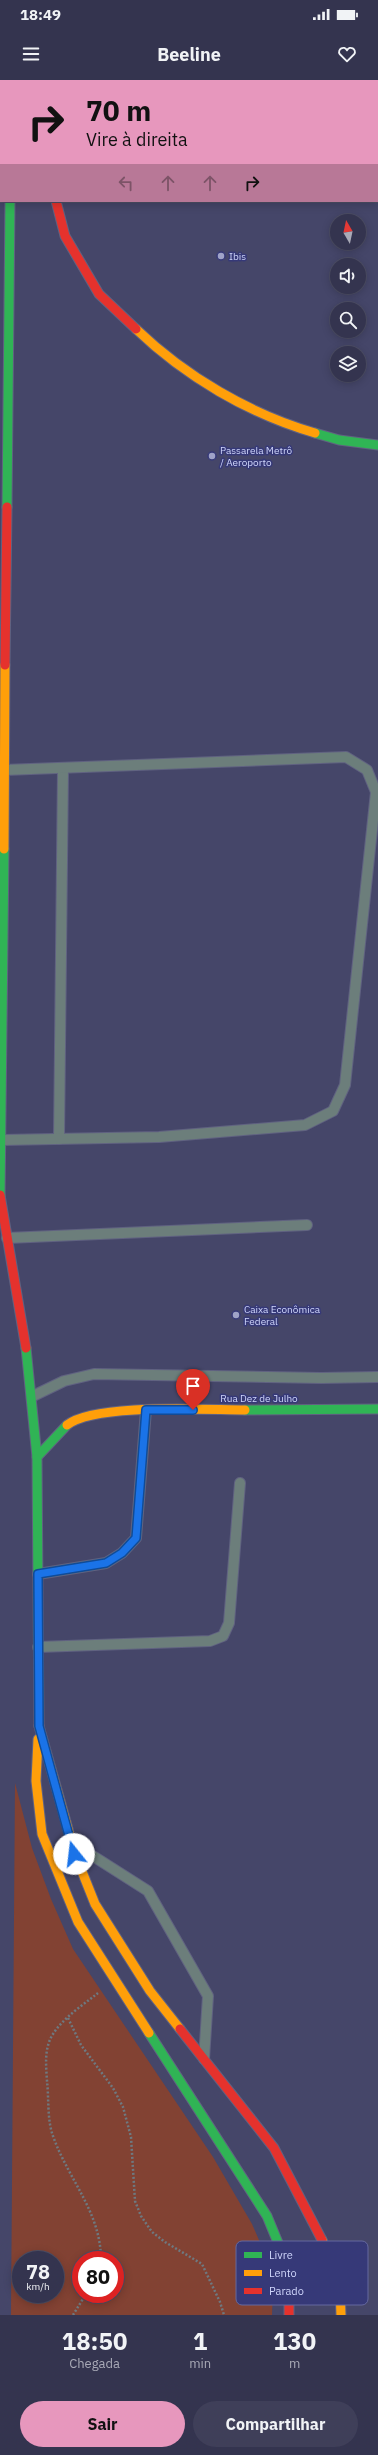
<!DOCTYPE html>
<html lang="pt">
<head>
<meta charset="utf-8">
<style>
  :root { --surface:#34344f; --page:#3f3f59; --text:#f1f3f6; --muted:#a9aab7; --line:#4e4f66; --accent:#e797bd }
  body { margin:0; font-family:"IBM Plex Sans",sans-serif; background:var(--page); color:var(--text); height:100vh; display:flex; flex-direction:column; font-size:15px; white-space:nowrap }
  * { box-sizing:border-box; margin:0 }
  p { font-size:13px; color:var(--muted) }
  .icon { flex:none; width:22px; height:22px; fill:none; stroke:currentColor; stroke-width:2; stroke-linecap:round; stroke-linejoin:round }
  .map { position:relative; height:2235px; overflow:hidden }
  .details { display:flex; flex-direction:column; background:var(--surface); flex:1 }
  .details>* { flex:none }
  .hud { position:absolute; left:0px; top:0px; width:378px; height:122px; box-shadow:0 2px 10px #0003,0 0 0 1px var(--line); background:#e797bd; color:#111; overflow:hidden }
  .needle { width:26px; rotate:351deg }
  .controls { position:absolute; left:330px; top:134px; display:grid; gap:8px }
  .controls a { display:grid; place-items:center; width:36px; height:36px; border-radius:50%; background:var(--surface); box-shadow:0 2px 10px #0003,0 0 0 1px var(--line); font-size:20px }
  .speed { position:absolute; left:12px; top:2171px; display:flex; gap:8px; font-size:20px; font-weight:700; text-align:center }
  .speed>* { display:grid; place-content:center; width:52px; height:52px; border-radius:50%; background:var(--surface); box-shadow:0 2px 10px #0003,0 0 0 1px var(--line); line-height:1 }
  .speed small { font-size:10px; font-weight:400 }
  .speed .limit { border:6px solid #d22; background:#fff; color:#111 }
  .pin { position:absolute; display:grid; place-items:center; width:34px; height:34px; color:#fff; margin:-41px -17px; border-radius:50% 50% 50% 0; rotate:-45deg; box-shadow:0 0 4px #0007 }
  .pin .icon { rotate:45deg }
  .me { position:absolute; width:44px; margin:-22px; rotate:344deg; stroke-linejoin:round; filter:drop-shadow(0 0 3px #0008) }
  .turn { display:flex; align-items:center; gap:14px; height:84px; padding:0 20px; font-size:18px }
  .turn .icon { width:52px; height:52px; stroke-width:2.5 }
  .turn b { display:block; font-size:28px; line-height:34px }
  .lanes { display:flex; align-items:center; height:38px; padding:0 20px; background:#0003; justify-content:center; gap:20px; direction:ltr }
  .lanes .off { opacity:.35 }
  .eta { display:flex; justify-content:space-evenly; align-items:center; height:68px; text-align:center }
  .eta b { font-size:24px; font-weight:700; line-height:28px }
  .primary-button { display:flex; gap:8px; margin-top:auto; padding:8px 20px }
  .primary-button a { flex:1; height:46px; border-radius:24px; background:var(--accent); color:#111; font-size:16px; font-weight:700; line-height:46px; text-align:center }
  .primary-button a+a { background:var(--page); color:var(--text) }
  .status { display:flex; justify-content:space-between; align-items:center; height:28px; padding:0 20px; background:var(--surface); direction:ltr }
  .status svg { height:11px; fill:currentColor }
  header { display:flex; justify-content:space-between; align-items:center; height:52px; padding:0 20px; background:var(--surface); font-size:18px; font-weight:700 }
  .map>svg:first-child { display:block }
  .green { fill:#824233; fill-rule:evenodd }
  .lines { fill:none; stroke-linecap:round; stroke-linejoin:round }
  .lane-casing { stroke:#606281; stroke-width:12 }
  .fast-casing { stroke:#606281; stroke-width:11 }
  .slow-casing { stroke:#606281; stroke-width:11 }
  .jam-casing { stroke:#606281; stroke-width:11 }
  .path { stroke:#6e7980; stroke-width:2.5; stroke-dasharray:2 2; stroke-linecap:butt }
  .lane { stroke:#6c7e7b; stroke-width:10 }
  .fast { stroke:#30b455; stroke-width:9 }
  .slow { stroke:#ff9f0a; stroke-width:9 }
  .jam { stroke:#e5322d; stroke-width:9 }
  .route-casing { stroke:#114b97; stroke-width:10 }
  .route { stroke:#1a73e8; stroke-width:7 }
  .poi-dot { fill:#9fa3c8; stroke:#363978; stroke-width:1.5 }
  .labels { text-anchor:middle; stroke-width:3; stroke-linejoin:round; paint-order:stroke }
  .poi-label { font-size:10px; fill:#cfd5fb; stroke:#363978; text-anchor:start }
  .street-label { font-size:10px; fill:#cfd5fb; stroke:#363978 }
  .key { fill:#363978; stroke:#64689f; stroke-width:1 }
  .key-label { font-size:11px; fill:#cfd5fb }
</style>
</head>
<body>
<div class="status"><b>18:49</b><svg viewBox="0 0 49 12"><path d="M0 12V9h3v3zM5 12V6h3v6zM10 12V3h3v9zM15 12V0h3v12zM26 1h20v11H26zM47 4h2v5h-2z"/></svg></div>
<header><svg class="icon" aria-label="menu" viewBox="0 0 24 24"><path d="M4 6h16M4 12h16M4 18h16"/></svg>Beeline<svg class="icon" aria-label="heart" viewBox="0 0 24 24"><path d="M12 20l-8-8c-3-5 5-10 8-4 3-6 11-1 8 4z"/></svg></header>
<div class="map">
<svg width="378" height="2235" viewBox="0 0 378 2235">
  <rect width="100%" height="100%" fill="#454669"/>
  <path class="green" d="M15,1703L32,1768L51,1819L73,1869L213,2077L252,2144L262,2167L273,2208L272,2235H11ZM21,2180H55V2214H21ZM81,2180H115V2214H81Z"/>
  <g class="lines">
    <defs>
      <g id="lane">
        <path d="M59,1059L63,689"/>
        <path d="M2,1060L159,1057L305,1045L333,1031L345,1005L376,712L367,690L346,677L4,690"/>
        <path d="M7,1158L307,1145"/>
        <path d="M33,1316L64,1301L94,1294L321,1298L378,1297"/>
        <path d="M38,1494L106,1483L122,1473L136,1458L146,1330"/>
        <path d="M38,1567L210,1561L223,1556L229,1543L240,1403"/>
        <path d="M71,1762L148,1811L208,1916L204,1979"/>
      </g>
      <g id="fast">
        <path d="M12,0V1"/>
        <path d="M315,353L339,360L378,365"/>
        <path d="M7,427L10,121"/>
        <path d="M0,1120L4,769"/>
        <path d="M26,1268L37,1377"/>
        <path d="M245,1330L378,1329"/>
        <path d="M39,1646L37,1377L67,1345"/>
        <path d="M149,1953L267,2136L281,2170"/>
      </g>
      <g id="slow">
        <path d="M136,249C185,296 249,334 315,353"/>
        <path d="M4,769L5,585"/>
        <path d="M67,1345C95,1323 206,1330 245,1330"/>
        <path d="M39,1646L75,1774L95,1824L150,1911L180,1949"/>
        <path d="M38,1659L36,1701L42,1754L78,1842L149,1953"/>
        <path d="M322,2160L340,2210L341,2235"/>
      </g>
      <g id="jam">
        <path d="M56,0V1"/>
        <path d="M56,121L65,156L99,214L136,249"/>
        <path d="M5,585L7,427"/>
        <path d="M0,1115L26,1268"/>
        <path d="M180,1949L274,2068L322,2160"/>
        <path d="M281,2170L289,2212V2235"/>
      </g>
    </defs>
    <use href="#lane" class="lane-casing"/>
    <use href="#fast" class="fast-casing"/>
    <use href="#slow" class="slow-casing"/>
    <use href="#jam" class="jam-casing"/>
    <g class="path">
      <path d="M98,1913C83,1925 64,1937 53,1954C44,1968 46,1985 47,2001C49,2018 47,2040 53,2056C68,2099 101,2132 101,2180"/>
      <path d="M68,1938L81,1965L113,2008L123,2027L131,2057L135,2121L141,2136L152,2152L165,2162L202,2184L220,2222L224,2235"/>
      <path d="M73,2235L86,2214"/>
    </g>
    <use href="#lane" class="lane"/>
    <use href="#fast" class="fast"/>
    <use href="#slow" class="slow"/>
    <use href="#jam" class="jam"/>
  </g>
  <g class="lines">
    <defs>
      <path id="route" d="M74,1774L39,1646L38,1494L106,1483L122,1473L136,1458L146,1330H193"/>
    </defs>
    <use href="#route" class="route-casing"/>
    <use href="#route" class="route"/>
  </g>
  <g class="poi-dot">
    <circle cx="221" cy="176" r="4"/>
    <circle cx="212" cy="376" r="4"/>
    <circle cx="236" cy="1235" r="4"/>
  </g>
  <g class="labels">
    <g class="poi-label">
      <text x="229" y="180">Ibis</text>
      <text x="220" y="374">Passarela Metrô<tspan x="220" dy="12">/ Aeroporto</tspan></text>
      <text x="244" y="1233">Caixa Econômica<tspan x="244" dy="12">Federal</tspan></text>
    </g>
    <g class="street-label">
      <text x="259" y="1322">Rua Dez de Julho</text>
    </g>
  </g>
  <rect x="236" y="2161" width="132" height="64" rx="6" class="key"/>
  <rect x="244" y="2172" width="18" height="6" fill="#30b455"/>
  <rect x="244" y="2190" width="18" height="6" fill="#ff9f0a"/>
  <rect x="244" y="2208" width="18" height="6" fill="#e5322d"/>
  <g class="key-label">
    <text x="269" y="2179">Livre</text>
    <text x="269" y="2197">Lento</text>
    <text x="269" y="2215">Parado</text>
  </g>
</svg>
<div class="controls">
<a><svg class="needle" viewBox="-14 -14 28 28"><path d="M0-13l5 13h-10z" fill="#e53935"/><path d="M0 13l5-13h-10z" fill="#a9aab7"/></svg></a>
<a><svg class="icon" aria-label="sound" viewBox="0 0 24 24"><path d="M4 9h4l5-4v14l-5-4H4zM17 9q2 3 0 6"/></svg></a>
<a><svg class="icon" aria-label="search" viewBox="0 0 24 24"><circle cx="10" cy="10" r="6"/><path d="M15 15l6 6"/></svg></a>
<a><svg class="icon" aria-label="layers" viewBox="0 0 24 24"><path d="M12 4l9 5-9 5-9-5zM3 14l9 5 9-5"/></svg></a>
</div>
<div class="speed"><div>78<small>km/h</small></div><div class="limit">80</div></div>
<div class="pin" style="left:193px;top:1330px;background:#d93025"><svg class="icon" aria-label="arrive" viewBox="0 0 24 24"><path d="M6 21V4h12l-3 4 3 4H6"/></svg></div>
<svg class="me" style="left:74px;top:1774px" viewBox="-20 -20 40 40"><circle r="19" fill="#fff"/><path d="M0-13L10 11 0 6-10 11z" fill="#1a73e8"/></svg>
<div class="hud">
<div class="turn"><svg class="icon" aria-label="right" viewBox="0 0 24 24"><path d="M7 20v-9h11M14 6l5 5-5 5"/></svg><div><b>70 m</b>Vire à direita</div></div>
<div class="lanes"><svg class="icon off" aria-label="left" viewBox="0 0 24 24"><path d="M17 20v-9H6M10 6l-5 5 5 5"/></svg><svg class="icon off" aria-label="ahead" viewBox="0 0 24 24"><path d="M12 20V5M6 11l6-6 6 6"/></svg><svg class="icon off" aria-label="ahead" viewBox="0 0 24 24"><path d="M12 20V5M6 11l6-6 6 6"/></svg><svg class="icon" aria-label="right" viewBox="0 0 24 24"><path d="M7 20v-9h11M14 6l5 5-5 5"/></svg></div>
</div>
</div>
<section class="details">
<div class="eta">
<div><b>18:50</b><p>Chegada</p></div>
<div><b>1</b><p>min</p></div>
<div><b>130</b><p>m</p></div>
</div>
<div class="primary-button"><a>Sair</a><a>Compartilhar</a></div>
</section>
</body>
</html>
